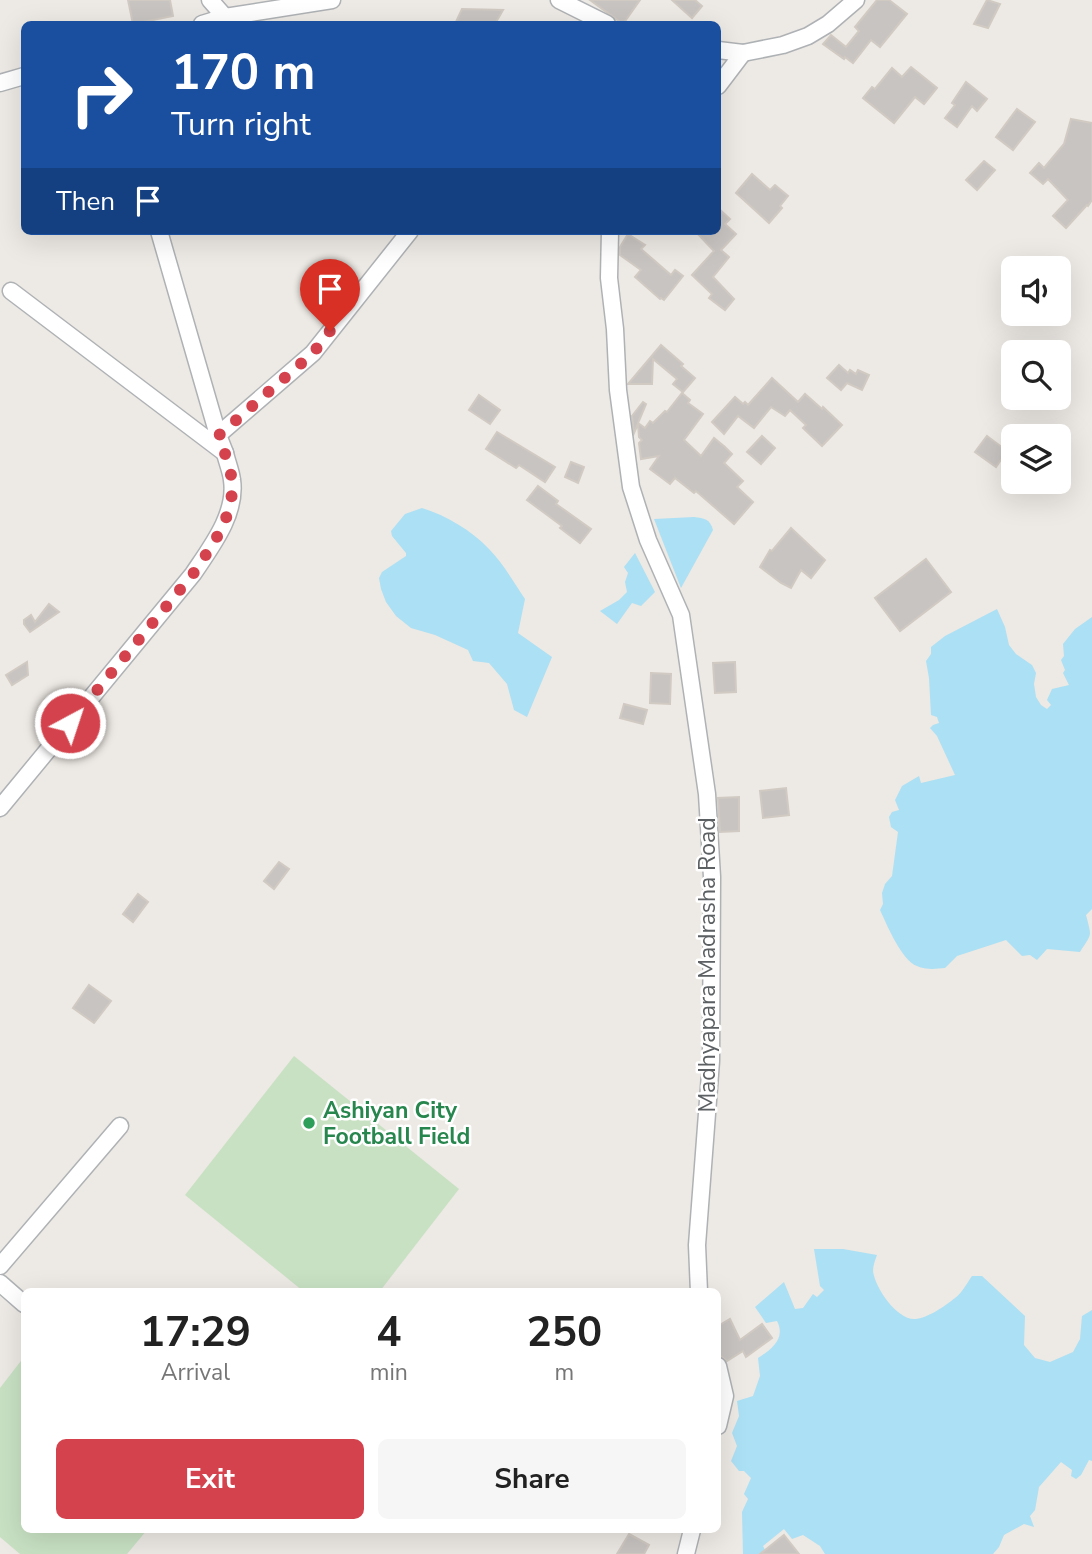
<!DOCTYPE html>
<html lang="en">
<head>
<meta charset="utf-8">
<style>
  :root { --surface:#fff; --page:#f6f6f6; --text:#222; --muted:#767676; --accent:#d4434d }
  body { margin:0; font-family:"Nunito Sans",sans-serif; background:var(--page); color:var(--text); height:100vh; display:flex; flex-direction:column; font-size:26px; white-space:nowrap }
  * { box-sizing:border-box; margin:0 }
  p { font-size:23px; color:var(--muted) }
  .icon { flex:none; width:38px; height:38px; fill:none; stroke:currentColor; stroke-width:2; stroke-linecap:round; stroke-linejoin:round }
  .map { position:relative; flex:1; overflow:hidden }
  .drawer { position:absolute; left:21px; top:1288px; width:700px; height:245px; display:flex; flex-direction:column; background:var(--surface); border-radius:10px; box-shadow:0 7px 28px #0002 }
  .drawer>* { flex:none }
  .banner { position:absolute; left:21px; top:21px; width:700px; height:214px; border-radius:10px; box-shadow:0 7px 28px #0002; background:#1a4fa0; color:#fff; overflow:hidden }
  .fabs { position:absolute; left:1001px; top:256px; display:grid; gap:14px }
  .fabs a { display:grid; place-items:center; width:70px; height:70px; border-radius:10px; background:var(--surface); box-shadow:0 7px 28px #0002; font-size:35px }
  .pin { position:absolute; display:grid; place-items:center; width:60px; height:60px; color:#fff; margin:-72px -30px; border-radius:50% 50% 50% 0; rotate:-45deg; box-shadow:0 0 7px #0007 }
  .pin .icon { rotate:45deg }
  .me { position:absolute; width:77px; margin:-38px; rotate:40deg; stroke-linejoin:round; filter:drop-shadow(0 0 5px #0008) }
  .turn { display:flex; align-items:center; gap:24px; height:147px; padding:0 35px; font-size:32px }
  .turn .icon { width:91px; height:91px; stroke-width:2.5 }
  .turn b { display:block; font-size:49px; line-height:60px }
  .then { display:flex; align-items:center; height:66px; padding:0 35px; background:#0003; gap:14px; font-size:26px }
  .eta { display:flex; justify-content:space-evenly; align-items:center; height:119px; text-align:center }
  .eta b { font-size:42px; font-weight:700; line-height:49px }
  .button { display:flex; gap:14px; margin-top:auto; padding:14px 35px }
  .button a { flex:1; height:80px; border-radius:10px; background:var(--accent); color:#fff; font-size:28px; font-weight:700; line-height:80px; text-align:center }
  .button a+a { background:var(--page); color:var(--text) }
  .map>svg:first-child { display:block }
  .green { fill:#c8e1c3 }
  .water { fill:#ace0f4 }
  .building { fill:#c8c4c1; stroke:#d1cac3; stroke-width:2 }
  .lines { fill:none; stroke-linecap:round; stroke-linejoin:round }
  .minor-casing { stroke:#afb2b5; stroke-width:19 }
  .minor { stroke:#fff; stroke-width:16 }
  .route { stroke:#d4434d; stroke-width:12; stroke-dasharray:0 21.6 }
  .leisure-dot { fill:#2e9e5b; stroke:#fff; stroke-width:2.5 }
  .labels { text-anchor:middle; stroke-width:5; stroke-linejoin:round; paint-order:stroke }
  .street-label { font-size:23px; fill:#5c6063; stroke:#fff }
  .leisure-label { font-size:23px; font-weight:bold; fill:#27864d; stroke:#fff; text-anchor:start }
</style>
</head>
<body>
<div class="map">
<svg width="1092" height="1554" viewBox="0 0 1092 1554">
  <rect width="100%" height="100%" fill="#ede9e4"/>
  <g class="green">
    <path d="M294,1056L459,1189L380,1291H303L185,1195Z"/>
    <path d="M24,1357V1530H147L127,1554H20L0,1537V1388Z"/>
  </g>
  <g class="water">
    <path d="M422,508C447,516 471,530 489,549C503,563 514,583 525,599L518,633L552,657L527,717L514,710L507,684L489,663L473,661L468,650L435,635L411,628L396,616L386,602L381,589L379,578L382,572L406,556V553L392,536L391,531L405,514Z"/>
    <path d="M694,517C704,518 710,519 713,530L681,588L654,519Z"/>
    <path d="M635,553L655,592L641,606L632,603L617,624L600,611L619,600L627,592L625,582L628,573L624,567Z"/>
    <path d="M997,609L1005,627L1009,645L1016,654L1032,665L1036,673L1034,684L1036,697L1041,705L1047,709L1051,705L1047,700L1052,689L1069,685L1063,673L1065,670L1061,660L1064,656L1063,644L1075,629L1092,617V909L1086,915C1092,938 1092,933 1080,952L1047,949L1037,960L1030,955L1022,956L1006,940L957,956L945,968C935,969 926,970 917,966C902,961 887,925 880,910L883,904L882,893L885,884L892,876L898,832L891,827L889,817L892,812L899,810L895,800L902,786L919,776L921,783L955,775L937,736L930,728L933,725L939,723L937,717L931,715L929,678L926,661L931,654V647L945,636Z"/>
    <path d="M814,1249H843L877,1255C875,1260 873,1266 873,1271C875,1288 897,1320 915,1319C928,1318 945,1306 955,1298C962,1293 967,1283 972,1276H982L1025,1316L1024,1345L1035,1358L1050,1362L1073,1352L1080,1339L1082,1316L1092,1310V1461L1089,1460L1081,1475L1076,1479L1071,1476L1072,1470L1061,1462L1039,1487L1035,1510L1030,1516L1034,1527L1024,1524L1004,1535L999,1547L993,1554H825L820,1546L803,1535L792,1539L784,1529L763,1546L767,1554H743L742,1512L748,1499L744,1494L751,1478L744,1471H739L731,1461L737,1446L732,1433L739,1416L737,1401L753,1396L760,1376L758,1358C772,1349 786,1338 777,1321L766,1323L755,1307L784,1282L795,1309L803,1308L813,1294L817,1297L824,1290L820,1286Z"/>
  </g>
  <g class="building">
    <path d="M128,0H170L173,16L133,24Z"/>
    <path d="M590,0H640L623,24Z"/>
    <path d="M672,0H695L702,6L692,18Z"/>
    <path d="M877,0H889L907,14L880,47L871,40L853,63L845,57L844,59L823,44L831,35L846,47L859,31L855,27Z"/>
    <path d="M987,0L1000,4L988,28L974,24Z"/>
    <path d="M462,9L503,10L495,24H455Z"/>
    <path d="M911,67L937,88L924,104L915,97L894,123L863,98L872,87L875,89L892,68L902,77Z"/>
    <path d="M966,82L987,99L977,111L972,106L957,127L945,118L955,105L952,103Z"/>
    <path d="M1017,109L1035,122L1013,150L996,137Z"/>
    <path d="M1071,119L1092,123V200L1088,206L1087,205L1066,228L1053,216L1068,200L1048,179L1043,184L1030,173L1039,163L1044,168L1064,144Z"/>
    <path d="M984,161L995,170L977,190L966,180Z"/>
    <path d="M752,174L770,190L775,185L788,196L780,206L782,208L769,223L736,193Z"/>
    <path d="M718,208L730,219L725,224L736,234L721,250L729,257L713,277L734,299L725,310L709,298L712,294L692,275L714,251L695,231H718Z"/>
    <path d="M628,234L645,245L641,249L671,275L675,270L683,276L664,300L661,298L660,299L635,277L641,270L620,255V247Z"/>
    <path d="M661,345L683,364L681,366L695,378L683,392L673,384L677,379L653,359L652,384H628Z"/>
    <path d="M839,365L848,373L850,370L856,374L858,370L869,375L862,390L847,383L841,390L827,378Z"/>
    <path d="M772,378L798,402L805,394L822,409L823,407L842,425L822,446L803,428L806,425L790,410L785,416L771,407L754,428L738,416L724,434L712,422L735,397L743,404L745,402L748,405Z"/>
    <path d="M682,393L690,400L688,403L703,414L684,440L701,456L714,438L725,447L732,454L724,463L743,481L737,487L753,502L734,524L696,491L694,493L675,478L670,484L650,469L659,456L641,459L639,443L642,440L639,437L638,424L634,433L632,416L643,402L646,404L638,423L645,428L650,421L653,423L665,411L667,412Z"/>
    <path d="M479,395L500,410L490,424L469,410Z"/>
    <path d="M497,432L555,467L545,482L519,465L516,468L486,449Z"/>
    <path d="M762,436L775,448L761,464L747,452Z"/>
    <path d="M987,436L1007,451L996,467L975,452Z"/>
    <path d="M571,462L584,467L578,483L565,477Z"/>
    <path d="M538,486L558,501L556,504L591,529L580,543L560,528L562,526L527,500Z"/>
    <path d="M791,528L825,560L811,578L801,570L791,588L781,583L760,567L770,550L772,551Z"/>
    <path d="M926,559L951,592L900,631L875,598Z"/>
    <path d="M49,604L59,612L30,632L24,624V620L31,615L35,622Z"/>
    <path d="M27,662L28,675L12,685L6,675Z"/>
    <path d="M735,662L736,692L715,693L713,663Z"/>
    <path d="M651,673L671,674L670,704L650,703Z"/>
    <path d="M624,704L647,710L643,724L620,718Z"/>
    <path d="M786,788L789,815L763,818L760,791Z"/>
    <path d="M739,797V831L720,832L718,798Z"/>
    <path d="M279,862L289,869L274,889L264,881Z"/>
    <path d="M138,894L148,902L133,922L123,914Z"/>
    <path d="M89,985L111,1001L94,1023L73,1008Z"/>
    <path d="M730,1319L740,1340L762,1324L772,1338L746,1357L743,1351L727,1361L718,1354V1326Z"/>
    <path d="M629,1534L649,1545L644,1554H617Z"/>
    <path d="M784,1535L799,1554H760Z"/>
  </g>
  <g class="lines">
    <defs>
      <g id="minor">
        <path d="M210,0L225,17"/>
        <path d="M559,0L607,24"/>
        <path d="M202,24L225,17L332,0"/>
        <path d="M718,50L743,53L783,45L808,36L828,24L856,0"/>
        <path d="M0,83L24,76"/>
        <path d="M718,86L743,53"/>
        <path d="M610,231L609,278L615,329L618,390L631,487L648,540L681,615L707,794L712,877L711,1061L697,1245L699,1292"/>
        <path d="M11,291L225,453L218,435L159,231"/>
        <path d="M218,435L313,353L410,231"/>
        <path d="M0,808L193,574C211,547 237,514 232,480C231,471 227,462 225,453"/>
        <path d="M0,1266L120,1126"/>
        <path d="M0,1283L24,1304"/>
        <path d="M718,1366L725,1396L718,1426"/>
        <path d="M686,1554L692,1530"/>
      </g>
    </defs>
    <use href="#minor" class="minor-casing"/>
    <use href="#minor" class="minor"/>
  </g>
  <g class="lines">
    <path class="route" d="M70,723L193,574C211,547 234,517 232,483C231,468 224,450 218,436L313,353L330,331"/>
  </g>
  <circle class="leisure-dot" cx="309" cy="1123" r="7"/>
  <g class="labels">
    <g class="street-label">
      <text transform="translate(707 965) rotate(-90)" y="8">Madhyapara Madrasha Road</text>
    </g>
    <g class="leisure-label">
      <text x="323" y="1118">Ashiyan City<tspan x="323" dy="26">Football Field</tspan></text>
    </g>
  </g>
</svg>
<div class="fabs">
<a><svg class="icon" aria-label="sound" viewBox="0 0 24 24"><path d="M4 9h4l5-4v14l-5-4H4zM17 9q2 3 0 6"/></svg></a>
<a><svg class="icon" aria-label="search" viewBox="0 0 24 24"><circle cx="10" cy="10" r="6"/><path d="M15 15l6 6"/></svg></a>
<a><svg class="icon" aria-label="layers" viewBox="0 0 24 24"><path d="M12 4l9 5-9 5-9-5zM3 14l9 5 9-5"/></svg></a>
</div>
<div class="pin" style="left:330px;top:331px;background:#d93025"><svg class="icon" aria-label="arrive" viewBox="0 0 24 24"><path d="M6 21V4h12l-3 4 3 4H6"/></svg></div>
<svg class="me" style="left:70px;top:723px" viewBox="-20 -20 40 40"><circle r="17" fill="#d4434d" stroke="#fff" stroke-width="3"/><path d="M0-11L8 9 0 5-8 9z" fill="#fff"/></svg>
<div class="banner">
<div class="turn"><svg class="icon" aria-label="right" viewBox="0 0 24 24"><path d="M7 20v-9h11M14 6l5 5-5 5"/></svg><div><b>170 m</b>Turn right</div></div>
<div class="then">Then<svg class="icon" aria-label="arrive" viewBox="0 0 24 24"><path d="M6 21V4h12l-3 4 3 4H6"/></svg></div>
</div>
<section class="drawer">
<div class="eta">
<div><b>17:29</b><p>Arrival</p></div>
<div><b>4</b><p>min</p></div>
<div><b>250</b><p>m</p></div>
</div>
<div class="button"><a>Exit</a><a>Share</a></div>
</section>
</div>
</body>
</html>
